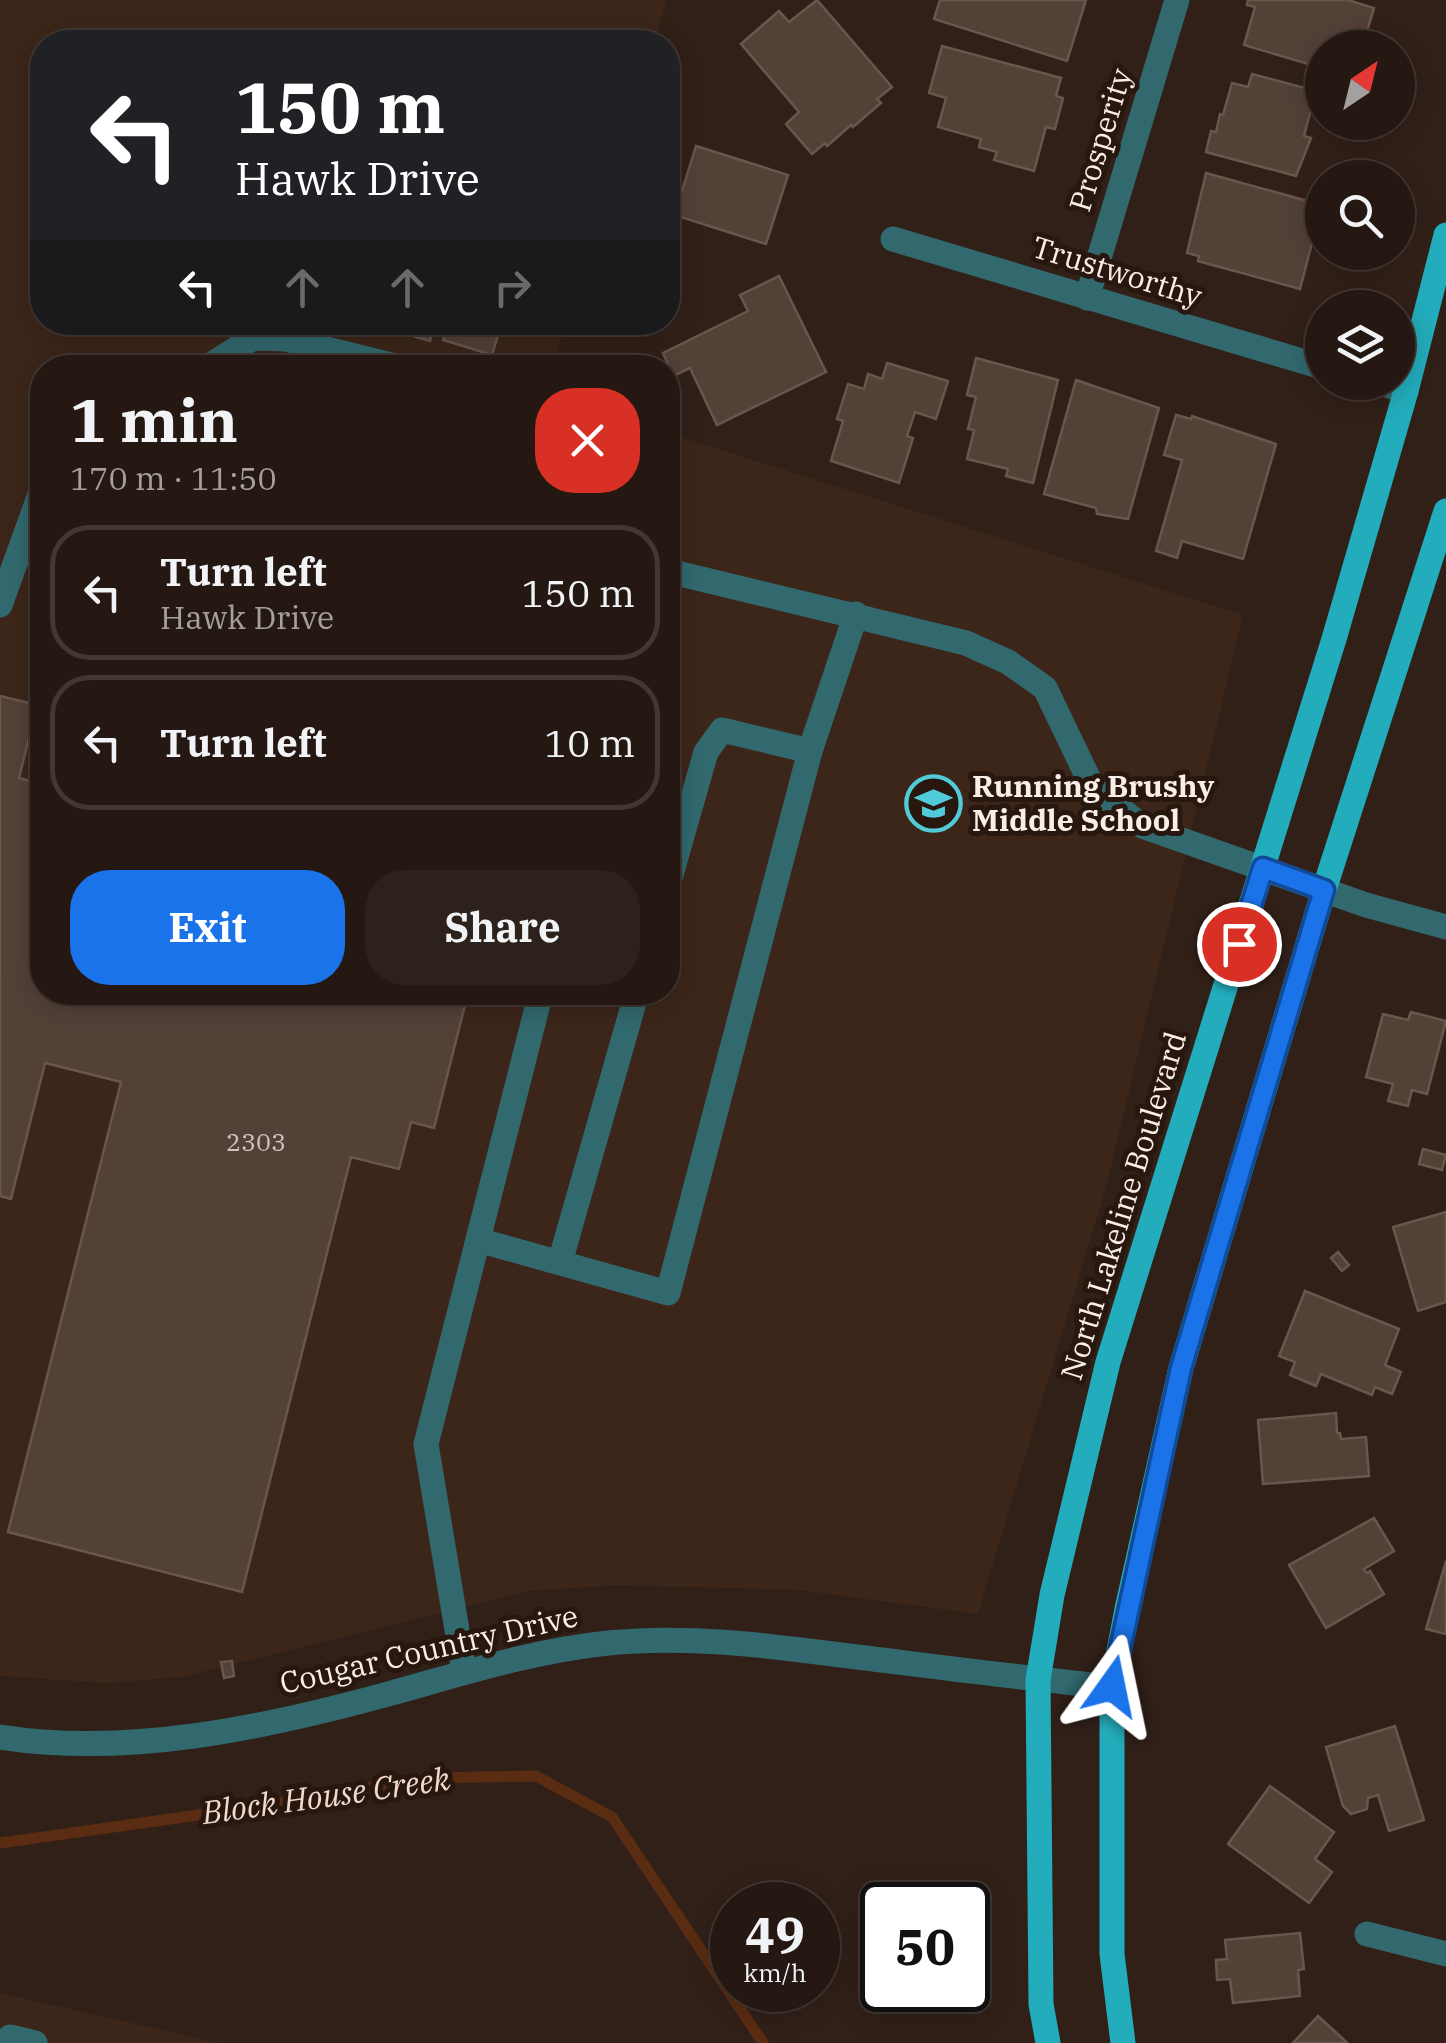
<!DOCTYPE html>
<html lang="en">
<head>
<meta charset="utf-8">
<style>
  :root { --surface:#251812; --page:#2d211b; --text:#f1f3f6; --muted:#a3a09f; --line:#423732; --accent:#1a73e8 }
  body { margin:0; font-family:"IBM Plex Serif",serif; background:var(--page); color:var(--text); height:100vh; display:flex; flex-direction:column; font-size:38px; white-space:nowrap }
  * { box-sizing:border-box; margin:0 }
  p { font-size:32px; color:var(--muted) }
  .icon { flex:none; width:55px; height:55px; fill:none; stroke:currentColor; stroke-width:2; stroke-linecap:round; stroke-linejoin:round }
  .map { position:relative; flex:1; overflow:hidden }
  .panel { position:absolute; left:30px; top:355px; width:650px; height:650px; display:flex; flex-direction:column; background:var(--surface); border-radius:40px; box-shadow:0 5px 25px #0003,0 0 0 2px var(--line) }
  .panel>* { flex:none }
  .guide { position:absolute; left:30px; top:30px; width:650px; height:305px; border-radius:40px; box-shadow:0 5px 25px #0003,0 0 0 2px var(--line); background:#202124; color:#fff; overflow:hidden }
  .needle { width:65px; rotate:35deg }
  .fabs { position:absolute; left:1305px; top:30px; display:grid; gap:20px }
  .fabs a { display:grid; place-items:center; width:110px; height:110px; border-radius:50%; background:var(--surface); box-shadow:0 5px 25px #0003,0 0 0 2px var(--line); font-size:50px }
  .speed { position:absolute; left:710px; top:1882px; display:flex; gap:20px; font-size:50px; font-weight:700; text-align:center }
  .speed>* { display:grid; place-content:center; width:130px; height:130px; border-radius:50%; background:var(--surface); box-shadow:0 5px 25px #0003,0 0 0 2px var(--line); line-height:1 }
  .speed small { font-size:25px; font-weight:400 }
  .speed .limit { border:5px solid #111; border-radius:15px; background:#fff; color:#111 }
  .pin { position:absolute; display:grid; place-items:center; width:85px; height:85px; color:#fff; margin:-42px; border:5px solid #fff; border-radius:50%; box-shadow:0 2px 10px #0007 }
  .me { position:absolute; width:110px; margin:-55px; rotate:12deg; stroke-linejoin:round; filter:drop-shadow(0 0 8px #0008) }
  .turn { display:flex; align-items:center; gap:35px; height:210px; padding:0 40px; font-size:45px }
  .turn .icon { width:130px; height:130px; stroke-width:2.5 }
  .turn b { display:block; font-size:70px; line-height:85px }
  .lanes { display:flex; align-items:center; height:95px; padding:0 40px; background:#0003; justify-content:center; gap:50px; direction:ltr }
  .lanes .off { opacity:.35 }
  .round { display:grid; place-items:center; flex:none; width:105px; height:105px; border-radius:40px; background:var(--page) }
  .head { display:flex; align-items:center; justify-content:space-between; height:170px; padding:0 40px }
  h1 { font-size:60px; font-weight:700; line-height:75px }
  .cta { display:flex; gap:20px; margin-top:auto; padding:20px 40px }
  .cta a { flex:1; height:115px; border-radius:40px; background:var(--accent); color:#fff; font-size:40px; font-weight:700; line-height:115px; text-align:center }
  .cta a+a { background:var(--page); color:var(--text) }
  ul { padding:0; list-style:none }
  li { display:flex; align-items:center; gap:30px; height:135px; margin:0 20px 15px; padding:0 20px; border:5px solid var(--line); border-radius:40px }
  li div { flex:1 }
  li b { display:block; font-size:38px }
  li em { font-style:normal }
  .map>svg:first-child { display:block }
  .built { fill:#3c261a }
  .lines { fill:none; stroke-linecap:round; stroke-linejoin:round }
  .stream { stroke:#5a2c11; stroke-width:11 }
  .building { fill:#534138; stroke:#69564c; stroke-width:2.5 }
  .minor { stroke:#32696f; stroke-width:25 }
  .major { stroke:#23acbb; stroke-width:25 }
  .route-casing { stroke:#114b97; stroke-width:25 }
  .route { stroke:#1a73e8; stroke-width:18 }
  .labels { text-anchor:middle; stroke-width:10; stroke-linejoin:round; paint-order:stroke }
  .number-label { font-size:25px; fill:#d0c3bd }
  .street-label { font-size:30px; fill:#faeee9; stroke:#27170f }
  .poi-label { font-size:30px; font-weight:bold; fill:#faeee9; stroke:#27170f; text-anchor:start }
  .water-label { font-size:32px; font-style:italic; fill:#f1d9cd; stroke:#27170f }
</style>
</head>
<body>
<div class="map">
<svg width="1446" height="2043" viewBox="0 0 1446 2043">
  <rect width="100%" height="100%" fill="#312018"/>
  <g class="built">
    <path d="M0,0H667L654,42H42V322L566,323L552,367L42,368V992H668V433L1243,615L1106,1187L978,1614L799,1590L618,1585L529,1591L181,1677L107,1683L0,1676Z"/>
    <path d="M0,1993L219,2043H0Z"/>
  </g>
  <g class="lines">
    <path class="stream" d="M0,1843L269,1805L424,1778L536,1776L612,1817L763,2043"/>
  </g>
  <g class="building">
    <path d="M817,0L892,87L877,99L881,103L853,127L851,125L827,146L825,143L812,154L786,124L799,112L741,44L779,11L789,22Z"/>
    <path d="M940,0H1086L1067,61L934,19Z"/>
    <path d="M1248,0H1348L1374,8L1362,48H1322V68L1244,45L1255,7L1247,5Z"/>
    <path d="M942,46L1061,78L1056,96L1063,98L1055,129L1046,127L1034,171L994,160L997,152L979,147L981,139L938,127L946,98L929,93Z"/>
    <path d="M1252,74L1316,91L1304,136L1311,138L1296,176L1206,152L1211,131L1216,132L1220,114L1223,115L1232,83L1248,87Z"/>
    <path d="M696,146L788,175L766,244L668,213L676,190L682,191Z"/>
    <path d="M1206,173L1322,205L1300,289L1198,261L1199,256L1187,253Z"/>
    <path d="M779,276L826,372L717,425L690,368L673,376L663,353L748,311L740,295Z"/>
    <path d="M383,322H436L430,341L382,327Z"/>
    <path d="M449,322H502L492,355L443,340Z"/>
    <path d="M976,358L1058,380L1033,483L1006,476L1008,469L967,459L974,430L968,429L976,397L967,395Z"/>
    <path d="M887,363L948,381L936,419L915,412L907,436L913,438L899,483L831,461L843,421L837,419L848,384L864,389L868,374L882,379Z"/>
    <path d="M1076,380L1159,408L1128,519L1097,514L1096,508L1044,494Z"/>
    <path d="M1176,415L1191,419L1192,416L1276,444L1243,559L1182,541L1177,558L1156,551L1182,460L1164,455Z"/>
    <path d="M0,696L37,705L19,778L42,784V992H452L467,997L434,1128L411,1122L399,1169L351,1157L242,1592L8,1532L121,1082L45,1063L11,1199L0,1196Z"/>
    <path d="M1411,1012L1446,1021L1427,1094L1412,1090L1408,1106L1388,1101L1393,1084L1366,1077L1383,1014L1408,1020Z"/>
    <path d="M1423,1149L1446,1155L1442,1170L1419,1164Z"/>
    <path d="M1446,1212V1302L1418,1311L1393,1227Z"/>
    <path d="M1338,1252L1349,1265L1342,1271L1331,1258Z"/>
    <path d="M1305,1291L1399,1329L1385,1365L1401,1372L1392,1394L1375,1387L1372,1395L1321,1374L1316,1386L1290,1375L1295,1362L1279,1356Z"/>
    <path d="M1336,1413L1337,1433H1340L1341,1439L1366,1437L1369,1476L1263,1484L1258,1420Z"/>
    <path d="M1374,1518L1394,1551L1364,1569L1367,1573L1370,1571L1384,1594L1326,1628L1289,1565Z"/>
    <path d="M1446,1561V1634L1426,1629Z"/>
    <path d="M232,1661L234,1676L224,1678L221,1662Z"/>
    <path d="M1395,1726L1424,1820L1389,1831L1378,1795L1368,1798L1367,1809L1351,1814L1343,1806L1326,1747Z"/>
    <path d="M1270,1786L1334,1832L1315,1859L1332,1872L1309,1903L1228,1844Z"/>
    <path d="M1300,1933L1304,1969L1298,1970L1300,1996L1233,2003L1230,1979L1217,1980L1216,1960L1227,1959L1225,1940Z"/>
    <path d="M1318,2016L1341,2037L1347,2043H1293Z"/>
  </g>
  <g class="lines">
    <g class="minor">
      <path d="M893,239L1322,367"/>
      <path d="M1087,298L1177,0"/>
      <path d="M206,368L253,338L286,339L403,368"/>
      <path d="M1377,382L1406,391"/>
      <path d="M668,571L966,643L1008,662L1045,688L1093,788L1142,826L1366,905L1446,927"/>
      <path d="M0,605L42,489"/>
      <path d="M668,885L706,752L722,730L810,751"/>
      <path d="M478,1240L668,1293L810,751L856,614"/>
      <path d="M560,1262L637,992"/>
      <path d="M464,1672L426,1444L541,992"/>
      <path d="M0,1737C128,1757 264,1728 388,1694C461,1674 532,1651 608,1643C686,1635 764,1645 841,1655C931,1666 1021,1678 1112,1687"/>
      <path d="M1367,1934L1446,1954"/>
      <path d="M9,2043L10,2037L35,2043"/>
    </g>
    <g class="major">
      <path d="M1048,2043L1041,2004L1038,1680L1052,1595L1108,1362L1334,639L1406,391L1446,235"/>
      <path d="M1123,2043L1112,1954V1687L1127,1609L1181,1368L1324,890L1446,511"/>
    </g>
  </g>
  <g class="lines">
    <defs>
      <path id="route" d="M1112,1686L1181,1368L1324,890L1263,868L1239,944"/>
    </defs>
    <use href="#route" class="route-casing"/>
    <use href="#route" class="route"/>
  </g>
  <defs>
    <symbol id="school-ring" viewBox="-11 -11 22 22"><circle r="9.5" fill="#27170f" stroke="#52cbd9" stroke-width="1.5"/><path d="M0-5L7-2L0 1L-7-2ZM-4 1L0 2.5L4 1V4Q0 6-4 4Z" fill="#52cbd9"/></symbol>
  </defs>
  <g fill-rule="evenodd">
    <use href="#school-ring" x="902" y="772" width="63" height="63"/>
  </g>
  <g class="labels">
    <g class="number-label">
      <text x="256" y="1151">2303</text>
    </g>
    <g class="street-label">
      <text transform="translate(1101 140) rotate(-73)" y="10">Prosperity</text>
      <text transform="translate(1117 272) rotate(17)" y="10">Trustworthy</text>
      <text transform="translate(1124 1206) rotate(-73)" y="10">North Lakeline Boulevard</text>
      <text transform="translate(429 1650) rotate(-13)" y="10">Cougar Country Drive</text>
    </g>
    <g class="poi-label">
      <text x="972" y="797">Running Brushy<tspan x="972" dy="34">Middle School</tspan></text>
    </g>
    <g class="water-label">
      <text transform="translate(326 1796) rotate(-8)" y="11">Block House Creek</text>
    </g>
  </g>
</svg>
<div class="fabs">
<a><svg class="needle" viewBox="-14 -14 28 28"><path d="M0-13l5 13h-10z" fill="#e53935"/><path d="M0 13l5-13h-10z" fill="#a3a09f"/></svg></a>
<a><svg class="icon" aria-label="search" viewBox="0 0 24 24"><circle cx="10" cy="10" r="6"/><path d="M15 15l6 6"/></svg></a>
<a><svg class="icon" aria-label="layers" viewBox="0 0 24 24"><path d="M12 4l9 5-9 5-9-5zM3 14l9 5 9-5"/></svg></a>
</div>
<div class="speed"><div>49<small>km/h</small></div><div class="limit">50</div></div>
<div class="pin" style="left:1239px;top:944px;background:#d93025"><svg class="icon" aria-label="arrive" viewBox="0 0 24 24"><path d="M6 21V4h12l-3 4 3 4H6"/></svg></div>
<svg class="me" style="left:1112px;top:1686px" viewBox="-20 -20 40 40"><path d="M0-17L14 15 0 8-14 15z" fill="#1a73e8" stroke="#fff" stroke-width="4"/></svg>
<div class="guide">
<div class="turn"><svg class="icon" aria-label="left" viewBox="0 0 24 24"><path d="M17 20v-9H6M10 6l-5 5 5 5"/></svg><div><b>150 m</b>Hawk Drive</div></div>
<div class="lanes"><svg class="icon" aria-label="left" viewBox="0 0 24 24"><path d="M17 20v-9H6M10 6l-5 5 5 5"/></svg><svg class="icon off" aria-label="ahead" viewBox="0 0 24 24"><path d="M12 20V5M6 11l6-6 6 6"/></svg><svg class="icon off" aria-label="ahead" viewBox="0 0 24 24"><path d="M12 20V5M6 11l6-6 6 6"/></svg><svg class="icon off" aria-label="right" viewBox="0 0 24 24"><path d="M7 20v-9h11M14 6l5 5-5 5"/></svg></div>
</div>
<section class="panel">
<div class="head"><div><h1>1 min</h1><p>170 m · 11:50</p></div><a class="round" style="background:#d93025;color:#fff"><svg class="icon" aria-label="close" viewBox="0 0 24 24"><path d="M6 6l12 12M18 6L6 18"/></svg></a></div>
<ul>
<li><svg class="icon" aria-label="left" viewBox="0 0 24 24"><path d="M17 20v-9H6M10 6l-5 5 5 5"/></svg><div><b>Turn left</b><p>Hawk Drive</p></div><em>150 m</em></li>
<li><svg class="icon" aria-label="left" viewBox="0 0 24 24"><path d="M17 20v-9H6M10 6l-5 5 5 5"/></svg><div><b>Turn left</b></div><em>10 m</em></li>
</ul>
<div class="cta"><a>Exit</a><a>Share</a></div>
</section>
</div>
</body>
</html>
